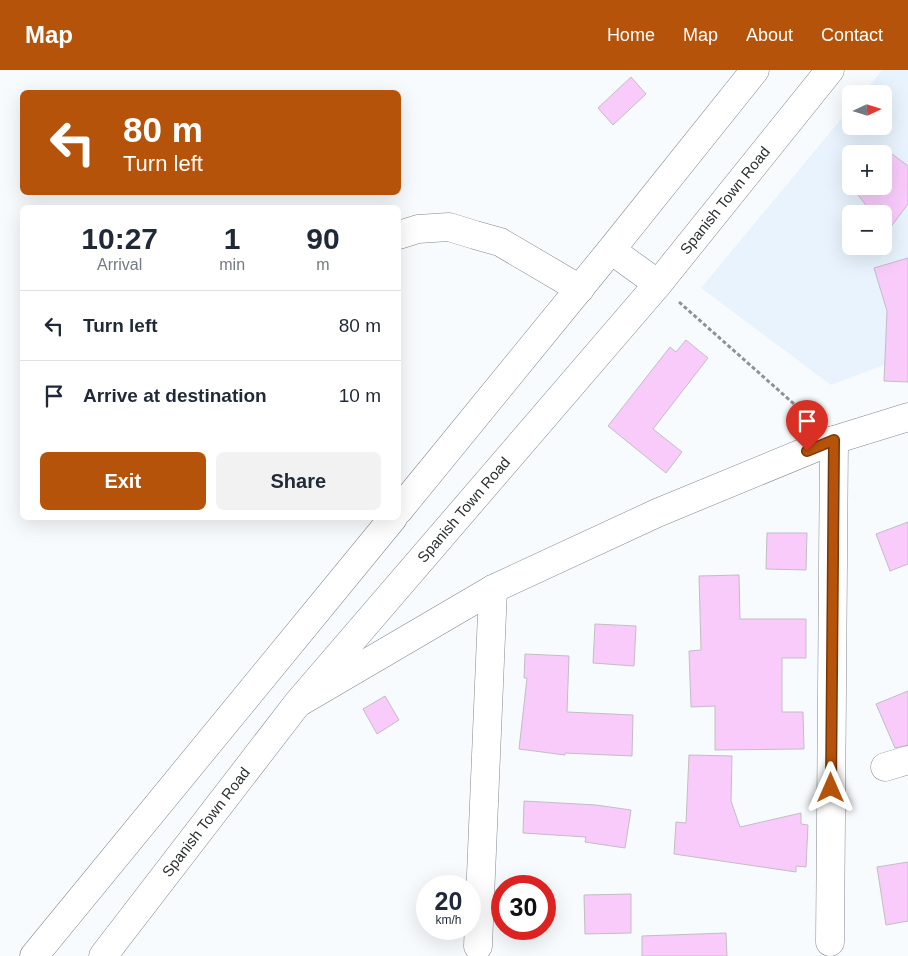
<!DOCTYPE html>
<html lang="en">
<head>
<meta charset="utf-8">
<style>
  :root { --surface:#fff; --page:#f2f2f3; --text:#1f2937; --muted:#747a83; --line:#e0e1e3; --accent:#b45309 }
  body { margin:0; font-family:Helvetica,sans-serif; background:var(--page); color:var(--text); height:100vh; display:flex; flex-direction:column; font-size:19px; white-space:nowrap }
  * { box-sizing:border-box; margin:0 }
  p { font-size:16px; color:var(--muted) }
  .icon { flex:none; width:28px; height:28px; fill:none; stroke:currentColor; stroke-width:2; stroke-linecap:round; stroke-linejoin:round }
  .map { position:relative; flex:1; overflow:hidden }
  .drawer { position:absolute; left:20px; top:135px; width:381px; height:315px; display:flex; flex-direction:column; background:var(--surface); border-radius:8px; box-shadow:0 5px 20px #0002 }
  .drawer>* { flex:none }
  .top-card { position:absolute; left:20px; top:20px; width:381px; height:105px; border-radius:8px; box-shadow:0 5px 20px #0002; background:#b45309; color:#fff; overflow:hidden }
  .needle { width:32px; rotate:86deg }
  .fabs { position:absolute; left:842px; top:15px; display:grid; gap:10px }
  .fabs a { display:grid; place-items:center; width:50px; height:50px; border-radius:8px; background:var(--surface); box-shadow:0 5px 20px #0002; font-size:25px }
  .speed { position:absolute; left:416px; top:805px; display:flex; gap:10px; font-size:25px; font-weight:700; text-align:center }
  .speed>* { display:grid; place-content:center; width:65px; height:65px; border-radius:50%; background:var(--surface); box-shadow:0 5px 20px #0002; line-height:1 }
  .speed small { font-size:12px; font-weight:400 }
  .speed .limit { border:8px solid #d22; background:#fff; color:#111 }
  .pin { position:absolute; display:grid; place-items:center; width:42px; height:42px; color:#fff; margin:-51px -21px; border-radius:50% 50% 50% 0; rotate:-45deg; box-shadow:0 0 5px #0007 }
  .pin .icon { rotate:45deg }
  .me { position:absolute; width:55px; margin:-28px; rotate:0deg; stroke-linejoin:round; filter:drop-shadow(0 0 4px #0008) }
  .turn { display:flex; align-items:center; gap:18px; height:105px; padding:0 20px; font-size:22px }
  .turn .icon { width:65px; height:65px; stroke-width:2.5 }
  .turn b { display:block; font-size:35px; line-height:42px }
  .eta { display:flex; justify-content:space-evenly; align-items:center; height:85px; text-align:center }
  .eta b { font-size:30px; font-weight:700; line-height:35px }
  .action { display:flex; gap:10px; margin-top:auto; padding:10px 20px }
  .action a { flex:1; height:58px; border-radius:8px; background:var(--accent); color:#fff; font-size:20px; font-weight:700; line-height:58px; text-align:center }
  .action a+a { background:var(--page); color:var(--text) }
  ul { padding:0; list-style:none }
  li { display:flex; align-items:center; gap:15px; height:70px; padding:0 20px; border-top:1px solid var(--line) }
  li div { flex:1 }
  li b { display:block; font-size:19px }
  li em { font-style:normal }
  header { display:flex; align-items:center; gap:30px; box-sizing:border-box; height:70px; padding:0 25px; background:var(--accent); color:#fff }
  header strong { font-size:24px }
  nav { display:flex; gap:28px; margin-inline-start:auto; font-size:18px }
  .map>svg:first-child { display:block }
  .built { fill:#e8f3fd; fill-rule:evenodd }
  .building { fill:#f8cbfb; stroke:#c3bdc4 }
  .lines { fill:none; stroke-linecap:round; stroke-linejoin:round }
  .minor-casing { stroke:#82898f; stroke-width:29 }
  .highway-casing { stroke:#82898f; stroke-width:29 }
  .path { stroke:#8f9294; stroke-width:3; stroke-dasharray:4 2.5; stroke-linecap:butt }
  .minor { stroke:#fff; stroke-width:28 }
  .highway { stroke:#fff; stroke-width:28 }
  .route-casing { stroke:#753606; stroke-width:12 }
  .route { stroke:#b45309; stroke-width:9 }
  .labels { text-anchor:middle; stroke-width:5; stroke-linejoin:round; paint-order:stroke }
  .street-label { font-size:15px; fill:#2c2f31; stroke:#fff }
</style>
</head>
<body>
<header>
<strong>Map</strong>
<nav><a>Home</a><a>Map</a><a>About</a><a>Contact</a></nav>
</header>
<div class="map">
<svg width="908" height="886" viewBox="0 0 908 886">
  <rect width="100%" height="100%" fill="#f8fbfe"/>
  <path class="built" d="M882,0H908V286L831,315L701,218L851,37V56H884V24H863ZM851,84H884V116H851ZM851,144H884V176H851Z"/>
  <g class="building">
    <path d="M631,7L646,24L613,55L598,38Z"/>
    <path d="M884,78L908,96V134L887,162L884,158V144H873L851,116H884Z"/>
    <path d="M908,188V312L884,311L887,241L874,198Z"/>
    <path d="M686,270L708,288L653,359L682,382L666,403L608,356L670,277L676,282Z"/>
    <path d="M908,452V494L890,501L876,464Z"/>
    <path d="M767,463H807L806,500L766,499Z"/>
    <path d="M739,505L740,549H806V588H782V642H803L804,679L715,680V636L691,637L689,581L701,580L699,506Z"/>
    <path d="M595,554L636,556L634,596L593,593Z"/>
    <path d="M525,584L569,586L567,642L633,645L632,686L565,683V685L519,679L527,608H524Z"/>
    <path d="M908,621V675L895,678L876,634Z"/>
    <path d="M385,626L399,650L377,664L363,639Z"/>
    <path d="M689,685L732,686L731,731L740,757L801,743V754L808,755L806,797L796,796V802L674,784L676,752L686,753Z"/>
    <path d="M524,731L596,735L631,740L625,778L585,772L586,767L523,763Z"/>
    <path d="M908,792V851L886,855L877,797Z"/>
    <path d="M631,824V863L585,864L584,825Z"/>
    <path d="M726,863L727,886H642V866Z"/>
  </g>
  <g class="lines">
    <defs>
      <g id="minor">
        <path d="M399,165L418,159L449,157L475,165L500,172L580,219"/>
        <path d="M300,632L493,519L657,443L834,370L908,347"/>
        <path d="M885,697L908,690"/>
        <path d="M830,872L834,370"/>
        <path d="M478,876L493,519"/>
      </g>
      <g id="highway">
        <path d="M611,180L658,214"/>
        <path d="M399,440L611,180L755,0"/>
        <path d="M34,886L393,448"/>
        <path id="s1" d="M103,886L297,634L658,214L830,0"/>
      </g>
    </defs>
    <use href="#minor" class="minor-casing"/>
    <use href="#highway" class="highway-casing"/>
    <path class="path" d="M679,232L811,349"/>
    <use href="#minor" class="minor"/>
    <use href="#highway" class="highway"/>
  </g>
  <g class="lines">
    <defs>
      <path id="route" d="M807,381L834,370L831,718"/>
    </defs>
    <use href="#route" class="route-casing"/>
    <use href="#route" class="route"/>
  </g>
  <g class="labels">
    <g class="street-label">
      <text dy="5" stroke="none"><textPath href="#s1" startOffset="979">Spanish Town Road</textPath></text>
      <text dy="5" stroke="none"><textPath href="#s1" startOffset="574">Spanish Town Road</textPath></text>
      <text dy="5" stroke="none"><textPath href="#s1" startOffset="169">Spanish Town Road</textPath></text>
    </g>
  </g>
</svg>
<div class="fabs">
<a><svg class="needle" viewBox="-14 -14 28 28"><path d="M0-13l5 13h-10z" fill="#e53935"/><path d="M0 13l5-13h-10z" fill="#747a83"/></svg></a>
<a>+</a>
<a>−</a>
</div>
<div class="speed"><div>20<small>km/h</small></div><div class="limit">30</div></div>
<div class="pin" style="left:807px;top:381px;background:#d93025"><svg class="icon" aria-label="arrive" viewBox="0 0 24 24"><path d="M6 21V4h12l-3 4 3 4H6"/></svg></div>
<svg class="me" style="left:831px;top:718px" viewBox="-20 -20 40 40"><path d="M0-17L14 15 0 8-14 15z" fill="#b45309" stroke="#fff" stroke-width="4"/></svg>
<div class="top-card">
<div class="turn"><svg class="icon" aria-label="left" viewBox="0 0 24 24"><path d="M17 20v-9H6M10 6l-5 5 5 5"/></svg><div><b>80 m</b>Turn left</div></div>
</div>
<section class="drawer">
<div class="eta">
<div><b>10:27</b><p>Arrival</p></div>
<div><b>1</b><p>min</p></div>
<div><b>90</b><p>m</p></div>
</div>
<ul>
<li><svg class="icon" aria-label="left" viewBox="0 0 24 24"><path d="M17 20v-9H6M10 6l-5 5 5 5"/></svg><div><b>Turn left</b></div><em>80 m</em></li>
<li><svg class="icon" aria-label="arrive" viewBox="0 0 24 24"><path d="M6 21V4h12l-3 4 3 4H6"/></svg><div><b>Arrive at destination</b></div><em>10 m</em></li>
</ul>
<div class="action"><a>Exit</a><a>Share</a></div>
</section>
</div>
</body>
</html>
